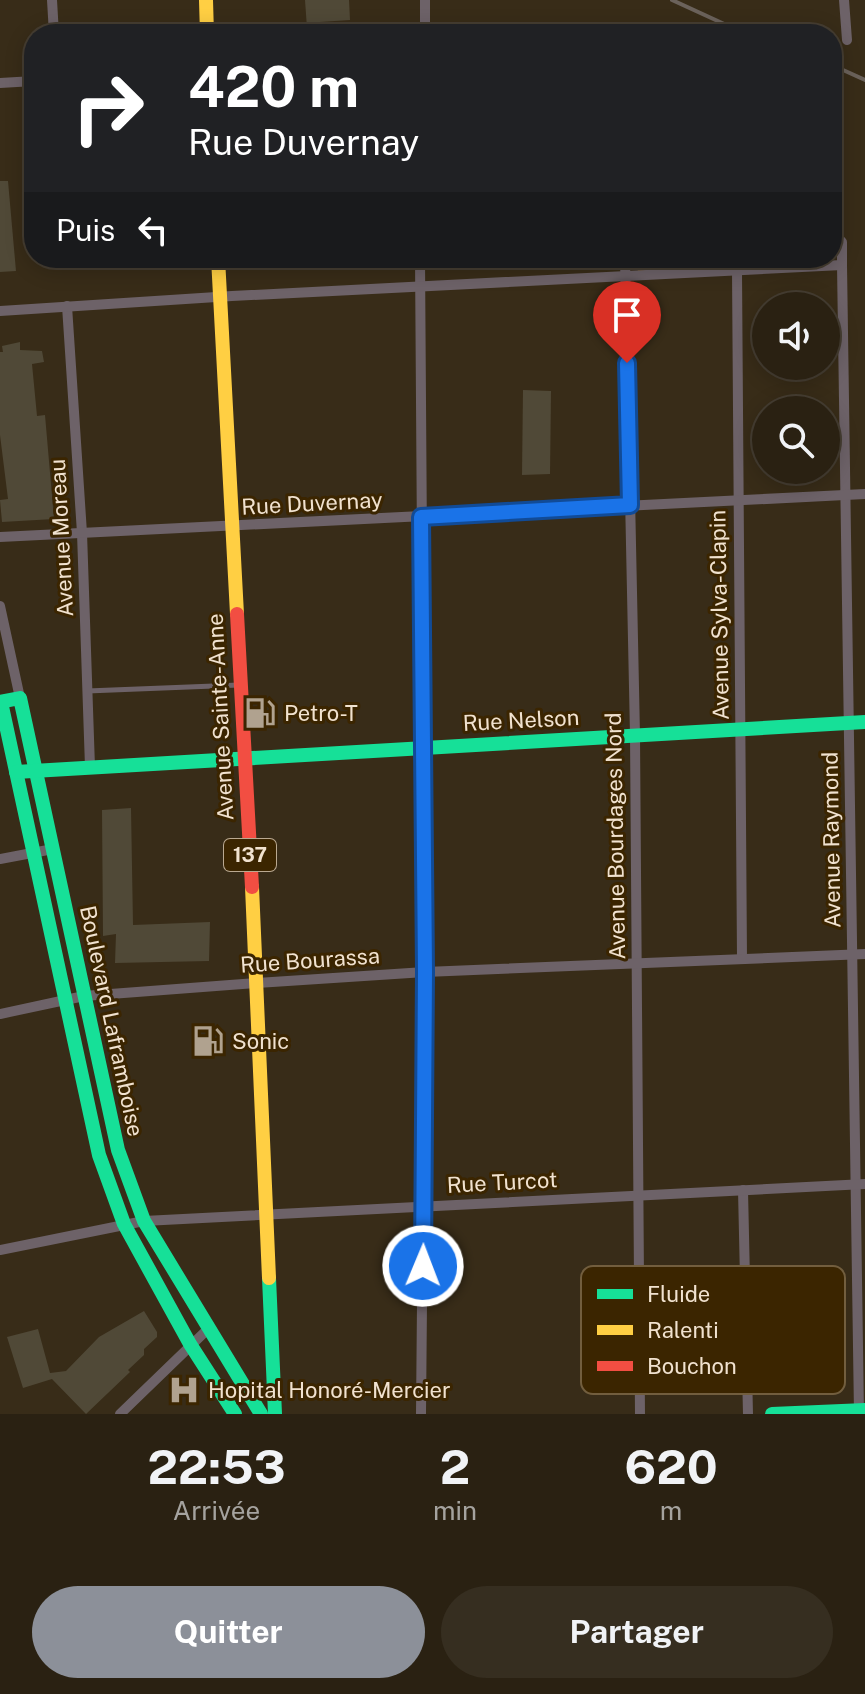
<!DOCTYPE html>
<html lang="fr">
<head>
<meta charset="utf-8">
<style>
  :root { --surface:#2a2112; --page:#362e20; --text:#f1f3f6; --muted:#a5a39f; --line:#463e32; --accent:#8c9099 }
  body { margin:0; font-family:"Public Sans",sans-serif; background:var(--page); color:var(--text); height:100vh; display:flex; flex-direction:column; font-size:30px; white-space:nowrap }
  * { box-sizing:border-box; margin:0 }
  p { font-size:26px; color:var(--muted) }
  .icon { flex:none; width:44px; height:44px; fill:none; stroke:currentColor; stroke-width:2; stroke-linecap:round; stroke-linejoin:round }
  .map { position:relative; height:1414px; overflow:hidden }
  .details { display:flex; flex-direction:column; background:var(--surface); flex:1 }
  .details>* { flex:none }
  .guide { position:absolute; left:24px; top:24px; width:818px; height:244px; border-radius:32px; box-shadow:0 4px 20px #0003,0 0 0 2px var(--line); background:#202124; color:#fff; overflow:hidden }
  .tools { position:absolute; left:752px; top:292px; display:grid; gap:16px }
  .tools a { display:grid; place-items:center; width:88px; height:88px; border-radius:50%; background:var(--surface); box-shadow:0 4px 20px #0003,0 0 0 2px var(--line); font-size:40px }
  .pin { position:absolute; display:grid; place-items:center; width:68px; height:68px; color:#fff; margin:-82px -34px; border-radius:50% 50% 50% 0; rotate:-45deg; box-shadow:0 0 8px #0007 }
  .pin .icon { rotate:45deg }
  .me { position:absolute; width:88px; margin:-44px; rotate:1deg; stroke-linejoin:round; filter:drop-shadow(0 0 6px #0008) }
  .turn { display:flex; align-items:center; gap:28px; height:168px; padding:0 32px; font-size:36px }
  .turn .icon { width:104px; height:104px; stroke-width:2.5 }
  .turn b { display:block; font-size:56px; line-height:68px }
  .then { display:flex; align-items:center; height:76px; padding:0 32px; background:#0003; gap:16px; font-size:30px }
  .eta { display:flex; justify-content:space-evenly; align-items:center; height:136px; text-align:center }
  .eta b { font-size:48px; font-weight:700; line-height:56px }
  .button { display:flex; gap:16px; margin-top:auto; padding:16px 32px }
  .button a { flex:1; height:92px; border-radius:48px; background:var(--accent); color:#fff; font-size:32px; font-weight:700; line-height:92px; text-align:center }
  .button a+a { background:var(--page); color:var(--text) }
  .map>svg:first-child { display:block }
  .green { fill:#684810 }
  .building { fill:#504937 }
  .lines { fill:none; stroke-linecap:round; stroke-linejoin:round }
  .lane { stroke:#6d6268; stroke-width:5 }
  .street { stroke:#6d6268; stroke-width:10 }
  .fast { stroke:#16e098; stroke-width:14 }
  .slow { stroke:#ffcf43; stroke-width:14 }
  .jam { stroke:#f24e42; stroke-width:14 }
  .rail { stroke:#6b625b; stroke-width:4 }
  .route-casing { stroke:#114b97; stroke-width:20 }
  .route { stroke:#1a73e8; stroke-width:14 }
  .labels { text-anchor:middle; stroke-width:6; stroke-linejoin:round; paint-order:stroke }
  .shield { fill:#3b2500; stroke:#baa991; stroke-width:2 }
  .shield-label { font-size:20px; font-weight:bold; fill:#f1e2cf }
  .street-label { font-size:22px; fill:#f1e2cf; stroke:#3b2500 }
  .poi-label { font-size:22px; fill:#f1e2cf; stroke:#3b2500; text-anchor:start }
  .key { fill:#3b2500; stroke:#725e3e; stroke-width:2 }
  .key-label { font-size:22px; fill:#f1e2cf }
</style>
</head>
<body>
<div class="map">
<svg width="865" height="1414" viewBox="0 0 865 1414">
  <rect width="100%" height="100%" fill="#382c18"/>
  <path class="green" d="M637,258H819L821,261L638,273Z"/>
  <g class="building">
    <path d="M305,0H349L350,20L320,22L321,27L307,28Z"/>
    <path d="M0,181H8L16,271L0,272Z"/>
    <path d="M20,342V350L42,351L44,362L32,364L37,416L45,415L54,519L2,522L0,500L8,499L0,435V352H3L2,346Z"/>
    <path d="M523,390L551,391L550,474L522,475Z"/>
    <path d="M131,808L133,925L210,922L209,961L115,963L116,934L103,936L102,810Z"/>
    <path d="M144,1311L157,1332V1337L144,1349V1355L128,1370L130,1372L86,1414L52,1379L23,1388L7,1337L38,1329L50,1373L66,1371L99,1337Z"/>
  </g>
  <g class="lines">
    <path class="lane" d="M87,691L239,685"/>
    <g class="street">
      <path d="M52,0L54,34"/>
      <path d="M844,0L847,40"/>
      <path d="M425,34V0"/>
      <path d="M0,83L34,81"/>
      <path d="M832,231L842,242V265L859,1414"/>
      <path d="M420,258L425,972L421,1414"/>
      <path d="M625,258L635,735L640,1414"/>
      <path d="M737,272L742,958"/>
      <path d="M67,306L82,533L90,767"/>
      <path d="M0,311L232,296L842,265"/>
      <path d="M0,537L865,494"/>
      <path d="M0,606L20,698"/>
      <path d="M0,859L53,849"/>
      <path d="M0,1014L84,996L257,983L425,972L865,954"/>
      <path d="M743,1190L748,1414"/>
      <path d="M0,1250L144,1221L865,1184"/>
      <path d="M120,1414L209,1328"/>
    </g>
    <g class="fast">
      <path d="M0,702L20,698L118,1150L144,1221L261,1414"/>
      <path d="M1,702L99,1155L124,1224L190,1344L235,1414"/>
      <path d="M16,772L865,722"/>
      <path d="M269,1278L275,1414"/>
      <path d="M772,1414L865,1410"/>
    </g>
    <g class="slow">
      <path d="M206,0L207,34"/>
      <path d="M218,258L237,614"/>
      <path d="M252,887L269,1278"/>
    </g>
    <path class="jam" d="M237,614L252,887"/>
    <g class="rail">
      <path d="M672,0L746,34"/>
      <path d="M832,65L865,80"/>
    </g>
  </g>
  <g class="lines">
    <defs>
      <path id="route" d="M423,1266L425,972L421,517L630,505L627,363"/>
    </defs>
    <use href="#route" class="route-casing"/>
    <use href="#route" class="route"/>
  </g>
  <defs>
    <symbol id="fuel-bare" viewBox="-9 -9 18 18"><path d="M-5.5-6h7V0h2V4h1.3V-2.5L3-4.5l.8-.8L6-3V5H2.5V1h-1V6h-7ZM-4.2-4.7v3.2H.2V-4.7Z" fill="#b0a28f" stroke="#3b2500" stroke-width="2.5" paint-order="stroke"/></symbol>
    <symbol id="hospital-bare" viewBox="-9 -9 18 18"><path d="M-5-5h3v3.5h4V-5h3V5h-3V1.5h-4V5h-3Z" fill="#b0a28f" stroke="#3b2500" stroke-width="2.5" paint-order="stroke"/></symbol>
  </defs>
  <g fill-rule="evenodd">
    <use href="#fuel-bare" x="238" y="691" width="44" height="44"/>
    <use href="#fuel-bare" x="186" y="1019" width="44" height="44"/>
    <use href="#hospital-bare" x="162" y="1368" width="44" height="44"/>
  </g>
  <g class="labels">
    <rect class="shield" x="224" y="839" width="52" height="32" rx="6"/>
    <g class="shield-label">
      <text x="250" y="862">137</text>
    </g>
    <g class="street-label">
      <text transform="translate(312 503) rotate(-3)" y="8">Rue Duvernay</text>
      <text transform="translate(61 538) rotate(-93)" y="8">Avenue Moreau</text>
      <text transform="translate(719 615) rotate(-91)" y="8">Avenue Sylva-Clapin</text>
      <text transform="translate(220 717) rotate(-93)" y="8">Avenue Sainte-Anne</text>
      <text transform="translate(521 720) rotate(-3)" y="8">Rue Nelson</text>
      <text transform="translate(615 836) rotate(-91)" y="8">Avenue Bourdages Nord</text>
      <text transform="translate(831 840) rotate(-91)" y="8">Avenue Raymond</text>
      <text transform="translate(310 960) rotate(-4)" y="8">Rue Bourassa</text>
      <text transform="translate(112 1021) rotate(78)" y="8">Boulevard Laframboise</text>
      <text transform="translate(502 1182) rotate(-3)" y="8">Rue Turcot</text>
    </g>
    <g class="poi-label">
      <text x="284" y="721">Petro-T</text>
      <text x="232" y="1049">Sonic</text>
      <text x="208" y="1398">Hopital Honoré-Mercier</text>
    </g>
  </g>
  <rect x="581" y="1266" width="264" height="128" rx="12" class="key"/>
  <rect x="597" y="1289" width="36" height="10" fill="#16e098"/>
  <rect x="597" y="1325" width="36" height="10" fill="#ffcf43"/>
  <rect x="597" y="1361" width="36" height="10" fill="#f24e42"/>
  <g class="key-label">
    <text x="647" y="1302">Fluide</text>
    <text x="647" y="1338">Ralenti</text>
    <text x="647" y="1374">Bouchon</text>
  </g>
</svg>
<div class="tools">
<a><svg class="icon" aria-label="sound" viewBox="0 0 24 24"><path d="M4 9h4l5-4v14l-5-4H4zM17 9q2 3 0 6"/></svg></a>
<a><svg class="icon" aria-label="search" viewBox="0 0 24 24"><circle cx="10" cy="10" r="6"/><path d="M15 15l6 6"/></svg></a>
</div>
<div class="pin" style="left:627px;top:363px;background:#d93025"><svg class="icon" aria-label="arrive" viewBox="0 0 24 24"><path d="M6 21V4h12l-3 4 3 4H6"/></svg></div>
<svg class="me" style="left:423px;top:1266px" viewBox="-20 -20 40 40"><circle r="17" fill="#1a73e8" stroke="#fff" stroke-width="3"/><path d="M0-11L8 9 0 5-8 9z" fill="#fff"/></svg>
<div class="guide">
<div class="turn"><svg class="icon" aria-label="right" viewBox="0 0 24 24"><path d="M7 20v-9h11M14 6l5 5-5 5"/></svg><div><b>420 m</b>Rue Duvernay</div></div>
<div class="then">Puis<svg class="icon" aria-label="left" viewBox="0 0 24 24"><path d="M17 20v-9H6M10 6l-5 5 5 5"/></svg></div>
</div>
</div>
<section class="details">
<div class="eta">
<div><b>22:53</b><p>Arrivée</p></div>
<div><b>2</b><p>min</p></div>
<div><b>620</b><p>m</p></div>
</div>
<div class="button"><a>Quitter</a><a>Partager</a></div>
</section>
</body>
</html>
